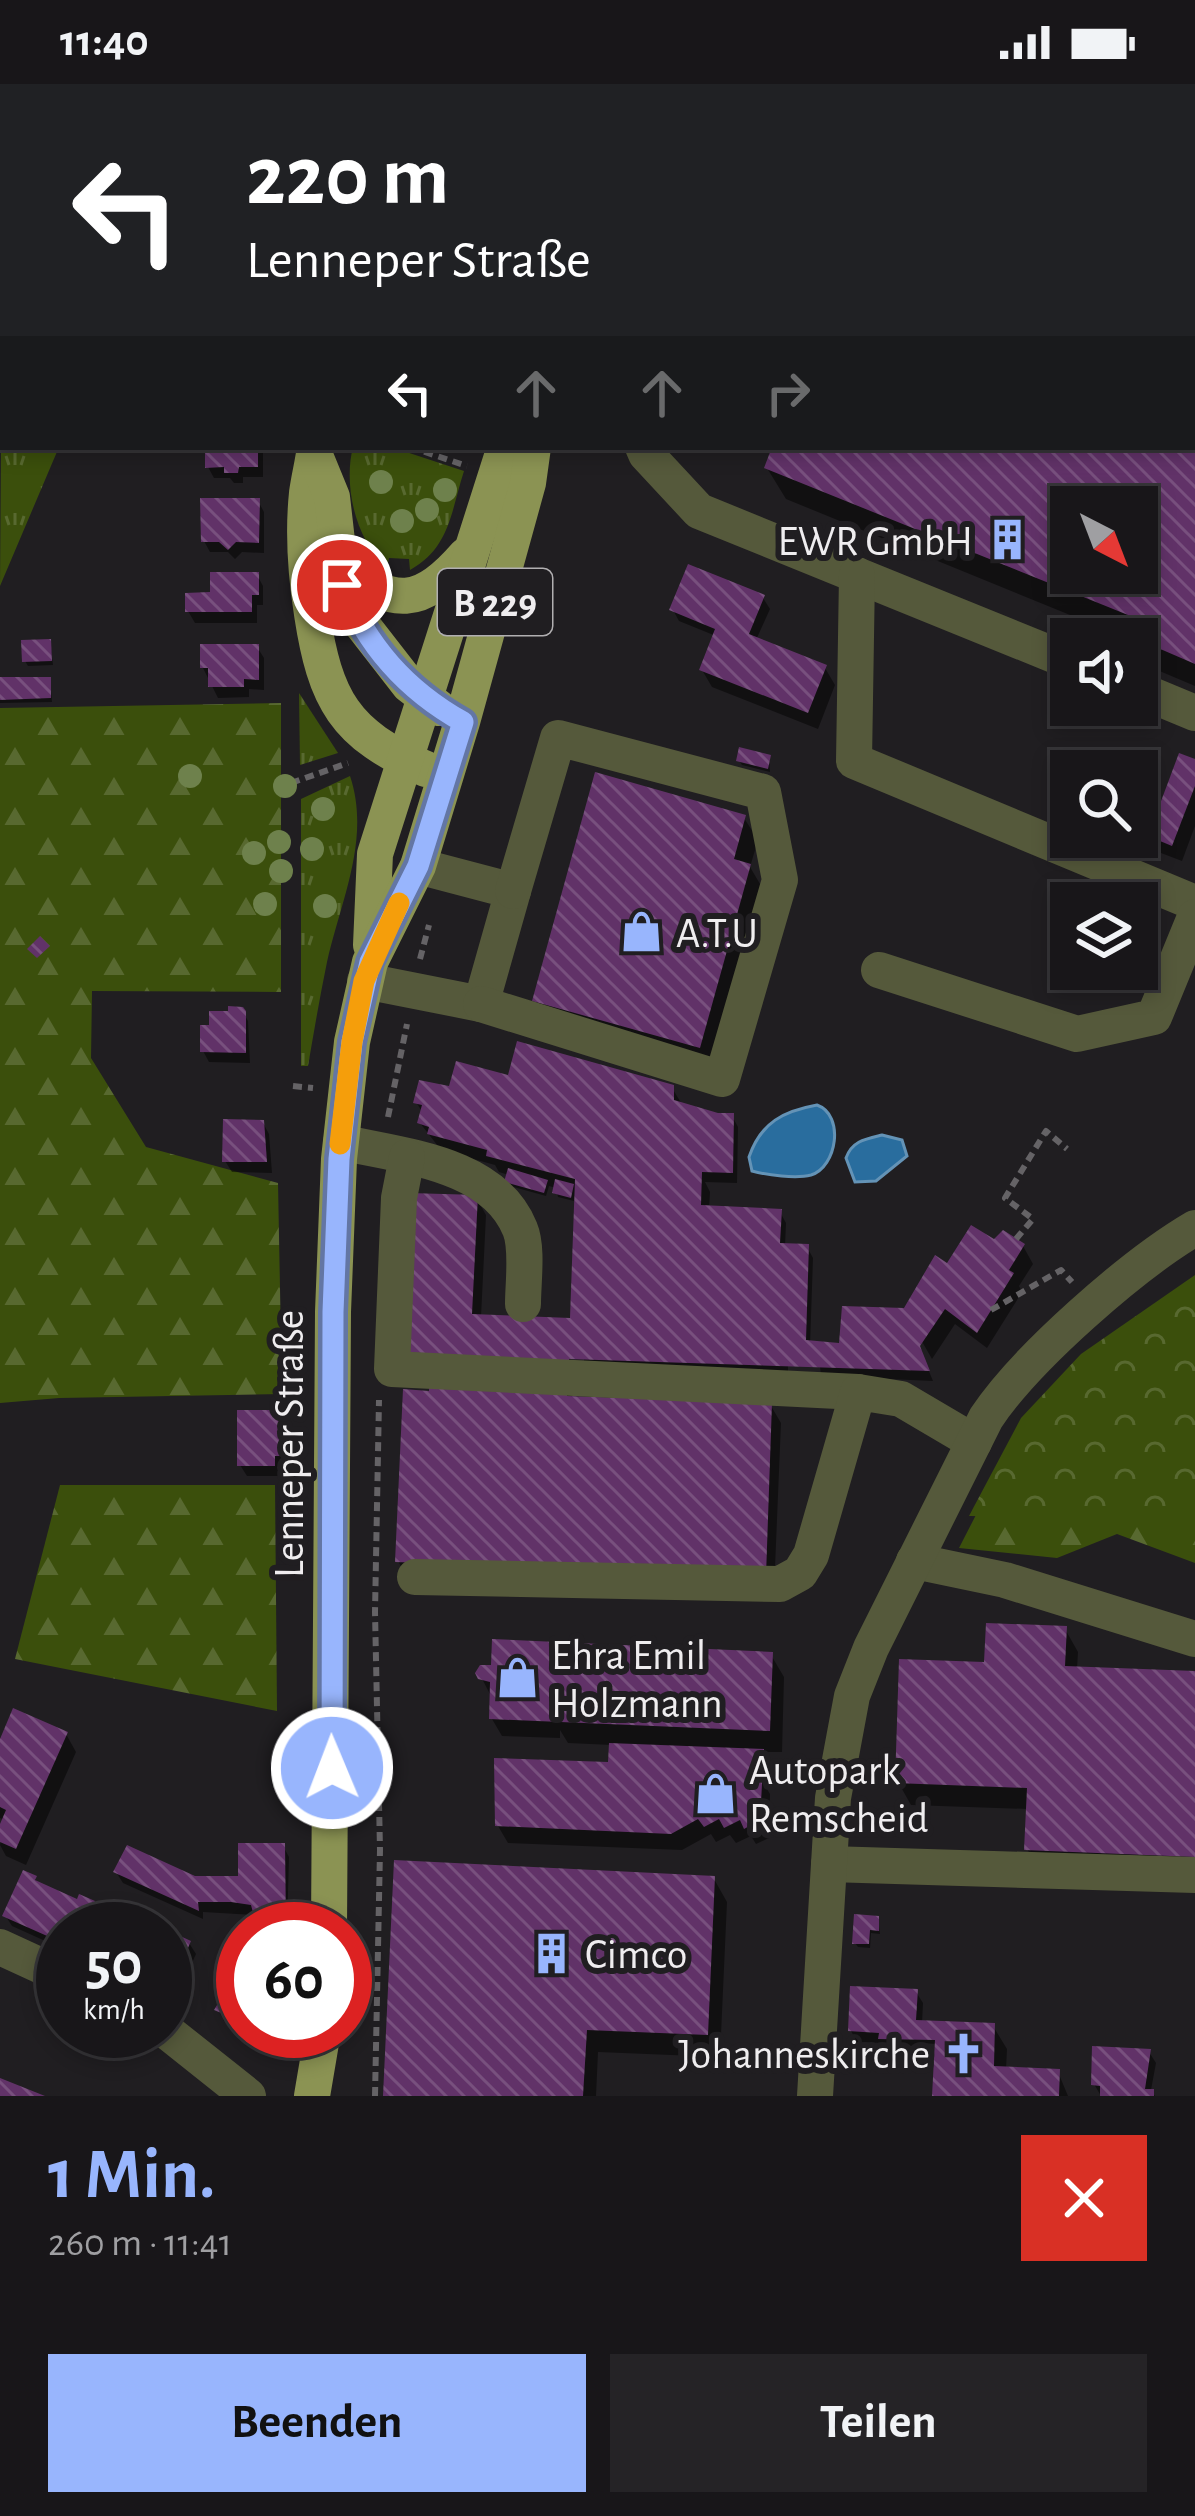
<!DOCTYPE html>
<html lang="de">
<head>
<meta charset="utf-8">
<style>
  :root { --surface:#181619; --page:#252326; --text:#f1f3f6; --muted:#9f9fa2; --line:#363538; --accent:#98b5fd }
  body { margin:0; font-family:"Alegreya Sans",sans-serif; background:var(--page); color:var(--text); height:100vh; display:flex; flex-direction:column; font-size:45px; white-space:nowrap }
  * { box-sizing:border-box; margin:0 }
  p { font-size:39px; color:var(--muted) }
  .icon { flex:none; width:66px; height:66px; fill:none; stroke:currentColor; stroke-width:2; stroke-linecap:round; stroke-linejoin:round }
  .map { position:relative; height:2012px; overflow:hidden }
  .side { display:flex; flex-direction:column; background:var(--surface); flex:1 }
  .side>* { flex:none }
  .hud { position:absolute; left:0px; top:0px; width:1197px; height:366px; box-shadow:0 6px 18px #0003,0 0 0 3px var(--line); background:#202124; color:#fff; overflow:hidden }
  .needle { width:78px; rotate:138deg }
  .controls { position:absolute; left:1050px; top:402px; display:grid; gap:24px }
  .controls a { display:grid; place-items:center; width:108px; height:108px; border-radius:0px; background:var(--surface); box-shadow:0 6px 18px #0003,0 0 0 3px var(--line); font-size:60px }
  .speed { position:absolute; left:36px; top:1818px; display:flex; gap:24px; font-size:60px; font-weight:700; text-align:center }
  .speed>* { display:grid; place-content:center; width:156px; height:156px; border-radius:50%; background:var(--surface); box-shadow:0 6px 18px #0003,0 0 0 3px var(--line); line-height:1 }
  .speed small { font-size:30px; font-weight:400 }
  .speed .limit { border:18px solid #d22; background:#fff; color:#111 }
  .pin { position:absolute; display:grid; place-items:center; width:102px; height:102px; color:#fff; margin:-51px; border:6px solid #fff; border-radius:50%; box-shadow:0 3px 12px #0007 }
  .me { position:absolute; width:132px; margin:-66px; rotate:359deg; stroke-linejoin:round; filter:drop-shadow(0 0 9px #0008) }
  .turn { display:flex; align-items:center; gap:42px; height:252px; padding:0 48px; font-size:54px }
  .turn .icon { width:156px; height:156px; stroke-width:2.5 }
  .turn b { display:block; font-size:84px; line-height:102px }
  .lanes { display:flex; align-items:center; height:114px; padding:0 48px; background:#0003; justify-content:center; gap:60px; direction:ltr }
  .lanes .off { opacity:.35 }
  .round { display:grid; place-items:center; flex:none; width:126px; height:126px; border-radius:0px; background:var(--page) }
  .head { display:flex; align-items:center; justify-content:space-between; height:204px; padding:0 48px }
  h1 { font-size:72px; font-weight:700; line-height:90px; color:var(--accent) }
  .primary-button { display:flex; gap:24px; margin-top:auto; padding:24px 48px }
  .primary-button a { flex:1; height:138px; border-radius:0px; background:var(--accent); color:#111; font-size:48px; font-weight:700; line-height:138px; text-align:center }
  .primary-button a+a { background:var(--page); color:var(--text) }
  .status { display:flex; justify-content:space-between; align-items:center; height:84px; padding:0 60px; background:var(--surface); direction:ltr }
  .status svg { height:33px; fill:currentColor }
  .map>svg:first-child { display:block }
  .grass { fill:url(#grass-tufts) }
  .forest { fill:url(#forest-firs) }
  .park { fill:url(#park-crowns) }
  .water { fill:#296d9e; stroke:#6493b6; stroke-width:3 }
  .shadow { fill:#0007; fill-rule:evenodd }
  .building { fill:url(#building-back-hatch); fill-rule:evenodd }
  .lines { fill:none; stroke-linecap:round; stroke-linejoin:round }
  .path { stroke:#656366; stroke-width:6; stroke-dasharray:9 6; stroke-linecap:butt }
  .minor { stroke:#55593b; stroke-width:36 }
  .major { stroke:#8b9353; stroke-width:36 }
  .rail-casing { stroke:#a2a0a2; stroke-width:14 }
  .rail { stroke:#201e21; stroke-width:9; stroke-dasharray:27; stroke-linecap:butt }
  .tree { fill:#6e814c }
  .route-casing { stroke:#6376a4; stroke-width:30 }
  .route { stroke:#98b5fd; stroke-width:21 }
  .slow { stroke:#f59e0b; stroke-width:21 }
  .labels { text-anchor:middle; stroke-width:12; stroke-linejoin:round; paint-order:stroke }
  .shield { fill:#201e21; stroke:#b1afb1; stroke-width:3 }
  .shield-label { font-size:39px; font-weight:bold; fill:#efedef }
  .poi-label { font-size:42px; fill:#efedef; stroke:#201e21; text-anchor:start }
  .street-label { font-size:42px; fill:#efedef; stroke:#201e21 }
</style>
</head>
<body>
<div class="status"><b>11:40</b><svg viewBox="0 0 49 12"><path d="M0 12V9h3v3zM5 12V6h3v6zM10 12V3h3v9zM15 12V0h3v12zM26 1h20v11H26zM47 4h2v5h-2z"/></svg></div>
<div class="map">
<svg width="1195" height="2012" viewBox="0 0 1195 2012">
  <defs>
    <pattern id="grass-tufts" width="24" height="20" patternUnits="userSpaceOnUse" patternTransform="scale(3)"><rect width="24" height="20" fill="#3b4f0c"/><path d="M3 7l-1-3M5 7V3M7 7l1-3M15 17l-1-3M17 17v-4M19 17l1-3" fill="none" stroke="#586930"/></pattern>
    <pattern id="forest-firs" width="22" height="20" patternUnits="userSpaceOnUse" patternTransform="scale(3)"><rect width="22" height="20" fill="#3b4f0c"/><path d="M5 1l3.5 6h-7zM16 11l3.5 6h-7z" fill="#586930"/></pattern>
    <pattern id="park-crowns" width="20" height="18" patternUnits="userSpaceOnUse" patternTransform="scale(3)"><rect width="20" height="18" fill="#3b4f0c"/><path d="M2 6a3 3 0 1 1 6 0M12 15a3 3 0 1 1 6 0" fill="none" stroke="#586930"/></pattern>
    <pattern id="building-back-hatch" width="6" height="6" patternUnits="userSpaceOnUse" patternTransform="scale(3)"><rect width="6" height="6" fill="#613268"/><path d="M-1 5l2 2M0 0l6 6M5-1l2 2" fill="none" stroke="#78507e"/></pattern>
  </defs>
  <rect width="100%" height="100%" fill="#201e21"/>
  <g class="grass">
    <path d="M3,98V363H59L0,502Z"/>
    <path d="M353,363H391L464,387C451,427 450,464 410,486L409,475L389,474L387,484C356,457 343,402 353,363Z"/>
    <path d="M299,609L338,669L300,681Z"/>
    <path d="M350,692C371,755 341,816 327,878C320,912 314,947 308,982H301V715Z"/>
  </g>
  <g class="forest">
    <path d="M281,619V908L92,907L91,974L146,1063L278,1099L282,1310L59,1314L0,1319V624Z"/>
    <path d="M1195,1200V1479L1117,1450L1057,1474L959,1464L978,1427Z"/>
    <path d="M60,1401H275L277,1627L15,1575Z"/>
  </g>
  <path class="park" d="M1195,1191V1434L969,1432L1021,1334L1081,1270Z"/>
  <g class="water">
    <path d="M817,1021C845,1031 837,1083 811,1091C796,1095 767,1091 752,1087L749,1073C761,1038 784,1027 817,1021Z"/>
    <path d="M882,1051L902,1056L907,1072L876,1097L855,1098L846,1074C852,1057 865,1055 882,1051Z"/>
  </g>
  <g class="shadow">
    <path d="M0,0H11L3,3L0,22Z"/>
    <rect x="362" y="0" width="53" height="3"/>
    <path d="M451,0H547L451,3Z"/>
    <path d="M1194,119H1195V204L1194,203Z"/>
    <path d="M1195,316V602L1143,580L1137,570V555H1129L786,415L767,384L776,363H1194ZM1071,423H1137V489H1071Z"/>
    <path d="M208,363H263V393H243V399H234L230,394H214L208,383Z"/>
    <path d="M258,417L264,428V469L242,468L235,475L228,468H210L204,457Z"/>
    <path d="M257,491L263,502V521H257V539H195L188,527Z"/>
    <path d="M763,514L770,525L756,556L825,584L835,601L818,645L712,603L702,586L716,552L679,537L673,526Z"/>
    <path d="M50,558L53,581L28,582L25,577Z"/>
    <path d="M257,563L264,574V606L249,605V613L218,614L203,584Z"/>
    <path d="M0,596H50L52,618L0,619Z"/>
    <path d="M769,674L770,688L742,681L739,676Z"/>
    <path d="M1195,678V742L1182,777L1161,769L1151,752Z"/>
    <path d="M744,734L758,756L750,783L763,805L712,985L549,939L536,917Z"/>
    <path d="M242,926L248,937L250,979L209,978L203,967Z"/>
    <path d="M510,994L672,1004L683,1022L732,1032L738,1043L737,1099L705,1098L710,1108L709,1125L780,1128L786,1139L785,1162L807,1163L813,1174L810,1262H841L903,1227L948,1183L994,1159L1023,1162L1033,1180L1019,1202L1022,1208L987,1264L955,1240L932,1275L920,1254L916,1256L933,1297L821,1292L820,1282L788,1281V1287L812,1288L580,1297L579,1315L771,1322L781,1339L774,1508L411,1500L398,1477L476,1113L486,1131L481,1233L573,1237L578,1118L558,1113L556,1104L549,1102L546,1112L510,1102L509,1091L499,1088L495,1081L441,1066L420,1039L423,1029L416,1018L451,1005ZM479,1269L584,1273V1279Z"/>
    <path d="M263,1039L269,1050L272,1089L232,1088L225,1077Z"/>
    <path d="M284,1329L291,1340V1382H279V1392H247L240,1381Z"/>
    <path d="M1065,1545L1078,1568L1077,1585L1195,1590V1794L1041,1788L1027,1765L1029,1725L911,1721L898,1698L987,1581Z"/>
    <path d="M771,1571L784,1593L782,1668H762L769,1679L768,1701L764,1700L770,1710L769,1754L756,1760L751,1752L736,1759L730,1751L716,1758L711,1750L682,1766L508,1759L498,1742L611,1681L612,1661L568,1659L560,1646V1654L502,1652L492,1635L491,1612L479,1589Z"/>
    <path d="M66,1650L76,1668L26,1781L6,1772L0,1761L5,1736L0,1734V1663Z"/>
    <path d="M283,1762L289,1773L287,1844H262L254,1831L203,1828V1835L123,1799L116,1788L194,1795H241Z"/>
    <path d="M35,1795L40,1802L78,1819L93,1820L99,1831L92,1845H63V1865L12,1842L5,1831Z"/>
    <path d="M714,1795L727,1818L720,1973L598,1968L596,2012H386Z"/>
    <path d="M878,1835L880,1850L871,1849L870,1864L858,1863L855,1859Z"/>
    <path d="M165,1848L189,1859L196,1870L178,1910L165,1904Z"/>
    <path d="M243,1886V1945L224,1937L218,1926Z"/>
    <path d="M916,1908L923,1919L922,1939L993,1942L1007,1965L1006,1986L1058,1988L1068,2012H935L937,1960L920,1959V1967L888,1966L884,1959L857,1958L851,1947Z"/>
    <path d="M248,1947H278L266,1955Z"/>
    <path d="M1149,1968L1156,1979L1151,2006L1155,2012H1101L1094,2000Z"/>
  </g>
  <g class="building">
    <path d="M205,363H258V383H239L238,389H224V383L205,384Z"/>
    <path d="M772,363H1195V580L1121,548L1128,531L764,384ZM1071,423H1137V489H1071Z"/>
    <path d="M200,414H260L259,459L236,458L228,466L219,458H201Z"/>
    <path d="M688,480L765,511L749,550L827,581L808,629L699,586L715,545L669,526Z"/>
    <path d="M210,488H259V511H252V528H185V509L210,508Z"/>
    <path d="M51,555L52,577L22,578L21,556Z"/>
    <path d="M200,560H259V596L244,595V603H208V584H200Z"/>
    <path d="M0,593H51V614L0,616Z"/>
    <path d="M739,663L771,671L768,685L736,677Z"/>
    <path d="M1179,669L1195,675V702L1172,762L1148,752Z"/>
    <path d="M595,688L746,731L734,775L751,780L700,964L532,917Z"/>
    <path d="M40,852L50,862L37,874L27,865Z"/>
    <path d="M228,922L243,923L246,927V969L200,968V941H209V927H228Z"/>
    <path d="M517,957L674,1001V1016L718,1029H734L733,1089L702,1088L701,1121L782,1125L780,1159L809,1160L806,1256L839,1259L842,1222L904,1224L935,1171L947,1179L971,1141L994,1155L1003,1146L1025,1160L1009,1186L1014,1189L977,1249L945,1225L920,1262L930,1287L569,1275L567,1312L772,1319L766,1492L395,1478L403,1305L429,1307L430,1270L403,1268L409,1109L478,1111L472,1230L570,1234L575,1095L486,1072L487,1066L427,1050L429,1043L417,1039L422,1021L413,1019L419,996L449,1002L456,977L508,991Z"/>
    <path d="M223,1035L264,1036L267,1078H222Z"/>
    <path d="M508,1084L548,1096L544,1109L504,1098Z"/>
    <path d="M555,1095L574,1100L571,1114L552,1109Z"/>
    <path d="M237,1326H286V1372H275V1382H237Z"/>
    <path d="M986,1539L1067,1542L1065,1582L1195,1587V1773L1024,1766L1027,1704L895,1699L899,1575L984,1578Z"/>
    <path d="M492,1555L773,1568L770,1647L489,1635L490,1598L478,1595L475,1589L480,1581H491Z"/>
    <path d="M13,1624L68,1648L16,1765L0,1758V1740L6,1726L0,1723V1655Z"/>
    <path d="M609,1659L764,1665L760,1736L744,1745L740,1736L724,1744L719,1735L704,1743L698,1735L671,1750L495,1742L494,1674L608,1678Z"/>
    <path d="M238,1759H285L286,1840H256L251,1821L231,1818H198L199,1827L113,1788L127,1761L195,1792H238Z"/>
    <path d="M394,1776L715,1792L708,1951L587,1946L583,2012H383Z"/>
    <path d="M23,1786L37,1792L35,1796L77,1815L79,1810L95,1817L82,1845H63V1859L2,1832Z"/>
    <path d="M854,1830L879,1832V1847L870,1846L869,1860H852Z"/>
    <path d="M139,1833L191,1857L172,1901L165,1898V1845H134Z"/>
    <path d="M226,1880L243,1883V1938L214,1926L222,1913Z"/>
    <path d="M850,1902L918,1905L916,1936L995,1939L994,1982L1060,1985L1059,2012H932L935,1956L878,1955L879,1949L848,1947Z"/>
    <path d="M1092,1962L1151,1965L1145,2005H1154V2012H1100V2002L1091,2001Z"/>
    <path d="M0,1994L45,2012H0Z"/>
  </g>
  <g class="lines">
    <g class="path">
      <path d="M671,0L674,3"/>
      <path d="M821,0L823,3"/>
      <path d="M1009,0L1013,3"/>
      <path d="M1112,0L1114,3"/>
      <path d="M662,3L663,0"/>
      <path d="M864,3L869,0"/>
      <path d="M1194,14H1195"/>
      <path d="M1194,109H1195"/>
      <path d="M410,363L467,382"/>
      <path d="M291,699L348,679"/>
      <path d="M420,875L429,841"/>
      <path d="M293,1002L313,1004"/>
      <path d="M388,1033L407,940"/>
      <path d="M1016,1155L1033,1135L1005,1114L1046,1047L1067,1065"/>
      <path d="M991,1226L1061,1186L1072,1198"/>
      <path d="M375,2012L380,1766L375,1528L379,1316"/>
    </g>
    <g class="minor">
      <path d="M1194,264H1195"/>
      <path d="M643,363L646,370L699,427L1071,578"/>
      <path d="M857,491L854,677L1195,819"/>
      <path d="M1137,605L1195,629"/>
      <path d="M879,886L1077,950L1154,933L1195,833"/>
      <path d="M365,897L481,920L513,807L418,782"/>
      <path d="M481,920L722,995L780,796L763,708L558,654L513,807"/>
      <path d="M341,1058C400,1072 493,1078 520,1145C528,1164 523,1198 523,1220"/>
      <path d="M407,1073L399,1114L392,1285L858,1308"/>
      <path d="M914,1477L1005,1496L1195,1555"/>
      <path d="M415,1493L780,1500L800,1489L811,1471L858,1308L901,1315L974,1358"/>
      <path d="M829,1780L1195,1791"/>
      <path d="M0,1863L63,1892"/>
      <path d="M165,1946L248,2012"/>
      <path d="M815,2012L833,1714L852,1612L871,1564L986,1334C1026,1274 1132,1181 1195,1144"/>
    </g>
    <g class="major">
      <path d="M315,3V0"/>
      <path d="M622,3L623,0"/>
      <path d="M315,363C313,379 309,394 307,409C303,448 306,492 312,530C325,615 344,651 426,685"/>
      <path d="M314,369L332,413L342,501L353,529L409,601L439,624"/>
      <path d="M339,482C394,523 420,524 466,471"/>
      <path d="M371,861L375,770L505,363"/>
      <path d="M329,1845L333,1228L339,1075L352,958L370,878L418,782L462,638L528,399L533,363"/>
      <path d="M312,2012L323,1947"/>
    </g>
    <defs>
      <g id="rail">
        <path d="M152,3L153,0"/>
        <path d="M174,3L175,0"/>
        <path d="M0,288L3,283"/>
        <path d="M0,330L3,324"/>
      </g>
    </defs>
    <use href="#rail" class="rail-casing"/>
    <use href="#rail" class="rail"/>
  </g>
  <g class="tree">
    <circle cx="381" cy="398" r="12"/>
    <circle cx="445" cy="406" r="12"/>
    <circle cx="427" cy="426" r="12"/>
    <circle cx="402" cy="437" r="12"/>
    <circle cx="190" cy="692" r="12"/>
    <circle cx="285" cy="702" r="12"/>
    <circle cx="323" cy="725" r="12"/>
    <circle cx="279" cy="758" r="12"/>
    <circle cx="312" cy="765" r="12"/>
    <circle cx="254" cy="769" r="12"/>
    <circle cx="281" cy="787" r="12"/>
    <circle cx="265" cy="820" r="12"/>
    <circle cx="325" cy="822" r="12"/>
  </g>
  <g class="lines">
    <defs>
      <path id="route" d="M332,1684L333,1228L339,1075L352,958L370,878L418,782L463,638C406,606 367,562 342,501"/>
    </defs>
    <use href="#route" class="route-casing"/>
    <use href="#route" class="route"/>
    <path class="slow" d="M340,1060L352,958L364,897L399,819"/>
  </g>
  <defs>
    <symbol id="building-bare" viewBox="-9 -9 18 18"><path d="M-4-6H4V6H1V3H-1V6H-4ZM-2.5-4.3h1.7v1.8h-1.7ZM.8-4.3h1.7v1.8H.8ZM-2.5-1h1.7V.8h-1.7ZM.8-1h1.7V.8H.8Z" fill="#98b5fd" stroke="#201e21" stroke-width="2.5" paint-order="stroke"/></symbol>
    <symbol id="shop-bare" viewBox="-9 -9 18 18"><path d="M-5-2.5h2.3a2.7 3.5 0 0 1 5.4 0H5L5.5 6h-11ZM-1.5-2.5h3a1.5 2.3 0 0 0-3 0Z" fill="#98b5fd" stroke="#201e21" stroke-width="2.5" paint-order="stroke"/></symbol>
    <symbol id="church-bare" viewBox="-9 -9 18 18"><path d="M-1.2-6h2.4v3.5h3.3v2.4h-3.3V6h-2.4V-.1h-3.3v-2.4h3.3Z" fill="#98b5fd" stroke="#201e21" stroke-width="2.5" paint-order="stroke"/></symbol>
  </defs>
  <g fill-rule="evenodd">
    <use href="#building-bare" x="978" y="426" width="59" height="59"/>
    <use href="#shop-bare" x="612" y="818" width="59" height="59"/>
    <use href="#shop-bare" x="488" y="1564" width="59" height="59"/>
    <use href="#shop-bare" x="686" y="1680" width="59" height="59"/>
    <use href="#building-bare" x="522" y="1840" width="59" height="59"/>
    <use href="#church-bare" x="934" y="1940" width="59" height="59"/>
  </g>
  <g class="labels">
    <rect class="shield" x="438" y="485" width="114" height="66" rx="9"/>
    <g class="shield-label">
      <text x="495" y="532">B 229</text>
    </g>
    <g class="poi-label">
      <text x="973" y="471" text-anchor="end">EWR GmbH</text>
      <text x="676" y="863">A.T.U</text>
      <text x="551" y="1585">Ehra Emil<tspan x="551" dy="48">Holzmann</tspan></text>
      <text x="749" y="1700">Autopark<tspan x="749" dy="48">Remscheid</tspan></text>
      <text x="585" y="1884">Cimco</text>
      <text x="930" y="1984" text-anchor="end">Johanneskirche</text>
    </g>
    <g class="street-label">
      <text transform="translate(288 1360) rotate(-90)" y="15">Lenneper Straße</text>
    </g>
  </g>
</svg>
<div class="controls">
<a><svg class="needle" viewBox="-14 -14 28 28"><path d="M0-13l5 13h-10z" fill="#e53935"/><path d="M0 13l5-13h-10z" fill="#9f9fa2"/></svg></a>
<a><svg class="icon" aria-label="sound" viewBox="0 0 24 24"><path d="M4 9h4l5-4v14l-5-4H4zM17 9q2 3 0 6"/></svg></a>
<a><svg class="icon" aria-label="search" viewBox="0 0 24 24"><circle cx="10" cy="10" r="6"/><path d="M15 15l6 6"/></svg></a>
<a><svg class="icon" aria-label="layers" viewBox="0 0 24 24"><path d="M12 4l9 5-9 5-9-5zM3 14l9 5 9-5"/></svg></a>
</div>
<div class="speed"><div>50<small>km/h</small></div><div class="limit">60</div></div>
<div class="pin" style="left:342px;top:501px;background:#d93025"><svg class="icon" aria-label="arrive" viewBox="0 0 24 24"><path d="M6 21V4h12l-3 4 3 4H6"/></svg></div>
<svg class="me" style="left:332px;top:1684px" viewBox="-20 -20 40 40"><circle r="17" fill="#98b5fd" stroke="#fff" stroke-width="3"/><path d="M0-11L8 9 0 5-8 9z" fill="#fff"/></svg>
<div class="hud">
<div class="turn"><svg class="icon" aria-label="left" viewBox="0 0 24 24"><path d="M17 20v-9H6M10 6l-5 5 5 5"/></svg><div><b>220 m</b>Lenneper Straße</div></div>
<div class="lanes"><svg class="icon" aria-label="left" viewBox="0 0 24 24"><path d="M17 20v-9H6M10 6l-5 5 5 5"/></svg><svg class="icon off" aria-label="ahead" viewBox="0 0 24 24"><path d="M12 20V5M6 11l6-6 6 6"/></svg><svg class="icon off" aria-label="ahead" viewBox="0 0 24 24"><path d="M12 20V5M6 11l6-6 6 6"/></svg><svg class="icon off" aria-label="right" viewBox="0 0 24 24"><path d="M7 20v-9h11M14 6l5 5-5 5"/></svg></div>
</div>
</div>
<section class="side">
<div class="head"><div><h1>1 Min.</h1><p>260 m · 11:41</p></div><a class="round" style="background:#d93025;color:#fff"><svg class="icon" aria-label="close" viewBox="0 0 24 24"><path d="M6 6l12 12M18 6L6 18"/></svg></a></div>
<div class="primary-button"><a>Beenden</a><a>Teilen</a></div>
</section>
</body>
</html>
